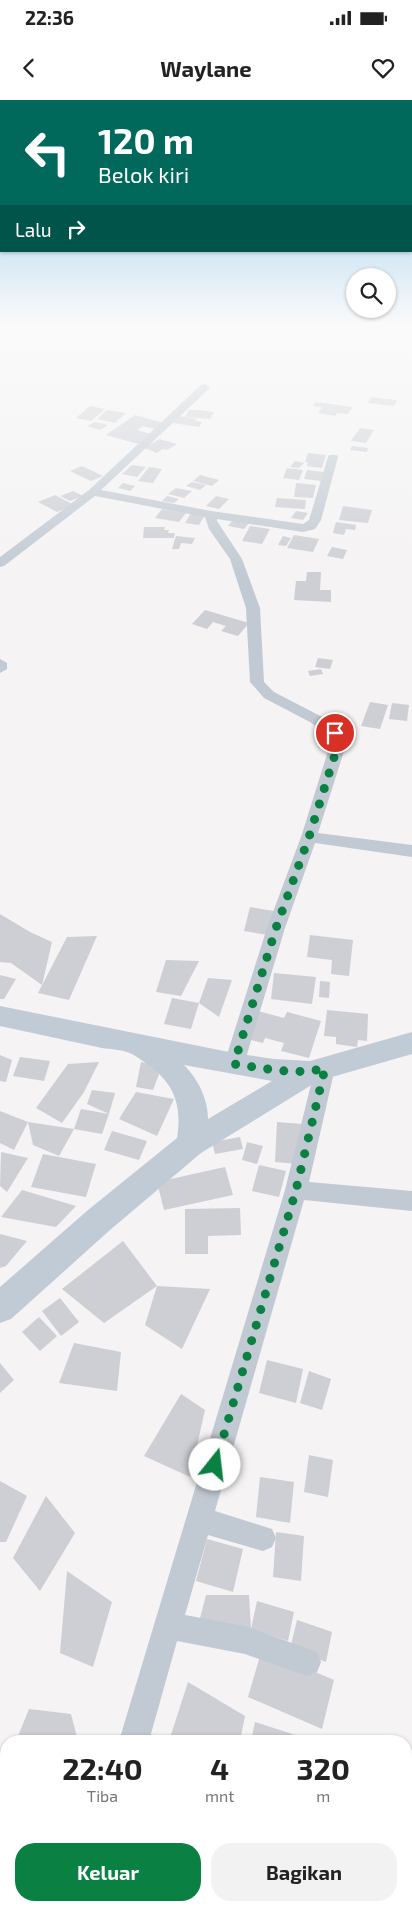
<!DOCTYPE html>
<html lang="id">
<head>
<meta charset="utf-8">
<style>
  :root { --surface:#fff; --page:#f2f2f2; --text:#222; --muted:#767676; --accent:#0b8043 }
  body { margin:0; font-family:"Exo 2",sans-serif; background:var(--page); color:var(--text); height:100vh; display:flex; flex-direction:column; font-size:19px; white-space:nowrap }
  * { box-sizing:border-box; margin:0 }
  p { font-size:16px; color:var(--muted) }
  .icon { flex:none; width:28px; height:28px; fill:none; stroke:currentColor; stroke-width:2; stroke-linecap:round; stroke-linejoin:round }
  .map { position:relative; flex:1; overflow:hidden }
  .details { position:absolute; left:0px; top:1635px; width:412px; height:176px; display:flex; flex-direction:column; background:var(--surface); border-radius:20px 20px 0 0; box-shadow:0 1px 4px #0004 }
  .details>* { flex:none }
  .guide { position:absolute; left:0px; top:0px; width:412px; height:152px; box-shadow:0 1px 4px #0004; background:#00695c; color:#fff; overflow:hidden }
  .tools { position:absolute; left:346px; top:168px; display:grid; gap:10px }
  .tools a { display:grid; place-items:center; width:50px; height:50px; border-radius:50%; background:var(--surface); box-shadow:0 1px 4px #0004; font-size:25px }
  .pin { position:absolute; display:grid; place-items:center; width:42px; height:42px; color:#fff; margin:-21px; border:2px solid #fff; border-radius:50%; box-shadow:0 1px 5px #0007 }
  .me { position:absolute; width:55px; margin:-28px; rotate:16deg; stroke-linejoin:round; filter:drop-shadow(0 0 4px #0008) }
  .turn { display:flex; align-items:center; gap:18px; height:105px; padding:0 15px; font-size:22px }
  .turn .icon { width:65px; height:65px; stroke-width:2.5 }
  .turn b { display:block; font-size:35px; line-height:42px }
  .then { display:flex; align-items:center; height:48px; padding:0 15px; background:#0003; gap:10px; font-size:19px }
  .eta { display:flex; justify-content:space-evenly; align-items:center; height:85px; text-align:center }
  .eta b { font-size:30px; font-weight:700; line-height:35px }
  .button { display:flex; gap:10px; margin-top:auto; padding:10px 15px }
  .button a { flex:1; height:58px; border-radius:20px; background:var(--accent); color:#fff; font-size:20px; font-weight:700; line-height:58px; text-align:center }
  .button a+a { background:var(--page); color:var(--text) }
  .status { display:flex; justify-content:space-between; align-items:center; height:35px; padding:0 25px; background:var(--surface); direction:ltr }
  .status svg { height:14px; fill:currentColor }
  header { display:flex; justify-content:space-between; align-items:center; height:65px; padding:0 15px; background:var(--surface); font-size:22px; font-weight:700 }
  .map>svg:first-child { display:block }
  .building { fill:#cdcfd5 }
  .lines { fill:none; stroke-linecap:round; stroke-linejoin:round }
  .street { fill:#c1cad2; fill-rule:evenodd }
  .secondary { fill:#c1cbd6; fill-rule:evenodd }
  .route { stroke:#0b8043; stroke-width:9; stroke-dasharray:0 16.2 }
</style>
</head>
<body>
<div class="status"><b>22:36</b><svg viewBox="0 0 49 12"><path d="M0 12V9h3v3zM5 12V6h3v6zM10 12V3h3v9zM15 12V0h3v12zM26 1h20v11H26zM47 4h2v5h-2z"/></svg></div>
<header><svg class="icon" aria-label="back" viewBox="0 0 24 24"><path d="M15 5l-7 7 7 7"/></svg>Waylane<svg class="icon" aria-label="heart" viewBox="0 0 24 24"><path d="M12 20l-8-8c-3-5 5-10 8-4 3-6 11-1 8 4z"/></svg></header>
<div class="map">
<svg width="412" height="1811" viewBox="0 0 412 1811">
  <rect width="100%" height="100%" fill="#f5f3f3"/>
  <g class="building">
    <path d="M371,297L386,299L397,300L394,306L368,303Z"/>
    <path d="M316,302L353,307L348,314L337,313L335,316L318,313L322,307L313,306Z"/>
    <path d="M90,306L105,309L91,321L76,318Z"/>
    <path d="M107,310L126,313L115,323L97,319Z"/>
    <path d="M189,310H198L214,312L210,319L185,317Z"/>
    <path d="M135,315L164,323L155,329L143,326L137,330L152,334L138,344L106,335Z"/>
    <path d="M179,316L197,319L195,321L202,322L199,327L173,323Z"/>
    <path d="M95,322L108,325L100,330L87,326Z"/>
    <path d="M360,328L374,330L366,343L351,341Z"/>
    <path d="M159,339L177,344L167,350L163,349L157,353L144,348Z"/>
    <path d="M352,346L368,348L367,352L350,350Z"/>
    <path d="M308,353L326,355L322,368L307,366L308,362H305Z"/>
    <path d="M295,361L304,363L299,368L290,367Z"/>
    <path d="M132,365L146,367L137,377L122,374Z"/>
    <path d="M82,366L103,376L91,381L70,371Z"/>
    <path d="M149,367L162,369L153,383L138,381Z"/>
    <path d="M287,368L303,370L299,380L283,378Z"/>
    <path d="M307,370L324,372L321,381L304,379Z"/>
    <path d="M200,375L219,380L212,386L193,381Z"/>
    <path d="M192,382L206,385L200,390L186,386Z"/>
    <path d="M123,383L135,386L130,391L118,388Z"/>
    <path d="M296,383L316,385L313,398L294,397Z"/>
    <path d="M176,388L192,391L184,398L168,394Z"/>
    <path d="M73,391L83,396L70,401L60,396Z"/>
    <path d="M55,395L74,405L57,412L38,402Z"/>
    <path d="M167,396L179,399L174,403L162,401Z"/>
    <path d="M216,396L229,399L219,409L206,406Z"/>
    <path d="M277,398L306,400L305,409L275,407Z"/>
    <path d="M343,406L372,410L368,423L339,420Z"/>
    <path d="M162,409L186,413L179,422L155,418Z"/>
    <path d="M296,411L308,413L303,420L291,418Z"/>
    <path d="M191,413L205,415L199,425L185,423Z"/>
    <path d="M233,420L249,423L244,429L228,426Z"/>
    <path d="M336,422L356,425L355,430L346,429L344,435L333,433Z"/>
    <path d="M250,426L270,429L262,444L242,441Z"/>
    <path d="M144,427H165L164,430H169L168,433H175L174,438H143Z"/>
    <path d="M294,435L319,439L313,452L287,448Z"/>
    <path d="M176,436L195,438L192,444L181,443L179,449H172Z"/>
    <path d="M283,436L291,438L286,446L278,445Z"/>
    <path d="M332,447L347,450L343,459L327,456Z"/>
    <path d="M307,472H321L320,490H331V502L294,500L296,481H306Z"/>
    <path d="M205,510L249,523L238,536L221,531L226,526L213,522L207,529L192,524Z"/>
    <path d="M318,558L333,560L330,569L315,567Z"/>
    <path d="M321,569L323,574L310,576L308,571Z"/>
    <path d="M370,602L388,605L380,629L361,626Z"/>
    <path d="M392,603L409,605L407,621L389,619Z"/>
    <path d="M250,807L274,811L268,835L244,831Z"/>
    <path d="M0,814L30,832L52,842L42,885L11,863L0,862Z"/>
    <path d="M310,835L353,840L349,876L331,874L332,860L307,857Z"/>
    <path d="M97,836L69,900L38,893L67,837Z"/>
    <path d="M166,860L199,861L181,896L156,892Z"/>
    <path d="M274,873L316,877L312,904L271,899Z"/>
    <path d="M0,875L16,879L4,899H0Z"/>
    <path d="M208,878L232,880L219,917L199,903Z"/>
    <path d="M320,881L330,882L329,898L319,897Z"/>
    <path d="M172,898L199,903L191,929L164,924Z"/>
    <path d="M327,910L368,914L367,941L358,940L357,947L336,944V937L324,936Z"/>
    <path d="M258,911L284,918L287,912L321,921L309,958L281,951L284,943L265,938L263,943L247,939Z"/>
    <path d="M0,955L12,960L6,982L0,981Z"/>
    <path d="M20,957L50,961L44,981L13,976Z"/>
    <path d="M99,962L84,992L62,1023L36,1008L68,964Z"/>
    <path d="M141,962L162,966L153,990L136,987Z"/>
    <path d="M92,990L115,993L109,1014L102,1034L74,1029L81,1009L109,1014L87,1004Z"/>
    <path d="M136,992L174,999L157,1036L119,1019Z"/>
    <path d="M0,1011L28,1022L74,1029L59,1056L33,1045L28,1022L14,1050L0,1043Z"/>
    <path d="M277,1022L302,1024L298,1064L275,1062Z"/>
    <path d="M112,1031L147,1041L139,1060L104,1050Z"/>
    <path d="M240,1037L243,1049L215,1054L212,1042Z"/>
    <path d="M247,1042L263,1046L257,1064L242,1060Z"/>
    <path d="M1,1052L28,1058L7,1092L0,1086Z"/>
    <path d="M43,1054L96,1064L86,1097L31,1087Z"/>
    <path d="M259,1065L286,1071L279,1097L252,1091Z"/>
    <path d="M225,1067L233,1095L164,1110L157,1082Z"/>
    <path d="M22,1090L76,1106L56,1127L1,1117Z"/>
    <path d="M240,1108L241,1135L208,1136V1154H185V1109Z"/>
    <path d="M0,1134L27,1141L6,1166L0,1168Z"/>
    <path d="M123,1141L157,1186L104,1223L62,1189Z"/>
    <path d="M157,1186L210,1189L182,1249L145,1225Z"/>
    <path d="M60,1198L79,1222L61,1236L42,1211Z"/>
    <path d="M39,1217L57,1236L40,1251L22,1232Z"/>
    <path d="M74,1243L121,1252L117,1291L59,1283Z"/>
    <path d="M267,1260L303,1269L296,1303L259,1293Z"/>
    <path d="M0,1263L14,1280L0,1293Z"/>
    <path d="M309,1271L331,1279L322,1310L300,1303Z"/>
    <path d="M181,1294L205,1310L190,1377L144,1356Z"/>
    <path d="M309,1355L333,1360L328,1397L304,1392Z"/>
    <path d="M260,1377L294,1382L290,1423L256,1417Z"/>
    <path d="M0,1381L27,1396L6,1442H0Z"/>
    <path d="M46,1396L75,1433L40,1491L13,1458Z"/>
    <path d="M276,1432L304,1436L301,1481L273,1477Z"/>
    <path d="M207,1439L243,1449L233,1492L196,1481Z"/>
    <path d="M67,1471L112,1502L93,1567L60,1553Z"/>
    <path d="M206,1495H249L251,1529L257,1501L294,1512L288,1541L251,1529L197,1530Z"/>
    <path d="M297,1520L332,1532L326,1562L290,1549Z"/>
    <path d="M262,1549L334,1580L322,1629L248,1597Z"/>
    <path d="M188,1582L245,1616L240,1641H169Z"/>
    <path d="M29,1609L71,1614L78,1641H16Z"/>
    <path d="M255,1622L314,1641H251Z"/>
    <path d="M6,1667V1685L0,1683Z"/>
    <path d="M6,1723V1746L0,1743Z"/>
    <path d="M123,1805H198L196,1811H126L122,1808Z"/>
  </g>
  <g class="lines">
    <g class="street">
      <path d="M205,284L210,287L209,289L101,390L211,411L303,424L309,420L328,357L329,355H337L338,357L321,420L315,429L303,432L217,419V421L242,459L260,508L264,582L274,592L328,620L342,633L345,648L318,733L412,745V757L315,743L285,828L244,964L241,970L234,972L227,970L224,964L267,828L301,737L329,648L328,635L310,622L264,598L250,582L246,508L230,459L209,429L205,417L95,396L4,466L0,467V457L89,390L201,285Z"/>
      <path d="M0,559L7,563V569L0,573Z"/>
      <path d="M325,960L332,962L335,968L309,1082L412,1091V1111L304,1100L215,1411L272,1429L276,1438L272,1447L263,1451L208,1435L185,1515L245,1526L317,1552L321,1562L317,1572L307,1576L245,1554L177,1541L149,1641H119L285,1090L315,968L318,962Z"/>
      <path d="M70,1805H102L100,1811H68Z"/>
    </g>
    <path class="secondary" d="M0,906L234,953L274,959L310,961L412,932V954L318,981L201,1053L110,1130L11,1219L0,1223V1187L88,1110L177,1038C184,995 167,975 132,954C125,950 110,949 102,948C68,941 34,933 0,926ZM184,965L272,981L208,1019C208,999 198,979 184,965Z"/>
  </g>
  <linearGradient id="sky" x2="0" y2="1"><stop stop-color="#85c3ea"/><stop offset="0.47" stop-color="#fafafa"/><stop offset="1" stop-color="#fafafa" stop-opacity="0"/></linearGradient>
  <rect width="412" height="478" fill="url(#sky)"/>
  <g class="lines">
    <path class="route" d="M215,1365L296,1090L325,968C296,976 264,968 234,964L276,828L309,737L337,648L335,633"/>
  </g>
</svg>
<div class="tools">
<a><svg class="icon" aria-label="search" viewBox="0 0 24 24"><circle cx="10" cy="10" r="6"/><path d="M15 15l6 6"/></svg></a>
</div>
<div class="pin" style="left:335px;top:633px;background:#d93025"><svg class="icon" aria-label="arrive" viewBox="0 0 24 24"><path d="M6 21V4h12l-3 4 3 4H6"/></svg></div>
<svg class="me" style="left:215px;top:1365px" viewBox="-20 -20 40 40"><circle r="19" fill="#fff"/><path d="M0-13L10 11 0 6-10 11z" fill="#0b8043"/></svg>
<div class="guide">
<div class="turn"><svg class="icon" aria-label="left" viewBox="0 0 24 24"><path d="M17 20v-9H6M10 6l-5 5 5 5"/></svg><div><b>120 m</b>Belok kiri</div></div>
<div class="then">Lalu<svg class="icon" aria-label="right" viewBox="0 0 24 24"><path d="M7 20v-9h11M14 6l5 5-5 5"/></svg></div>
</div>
<section class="details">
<div class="eta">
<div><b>22:40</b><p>Tiba</p></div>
<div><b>4</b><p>mnt</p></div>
<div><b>320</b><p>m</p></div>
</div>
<div class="button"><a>Keluar</a><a>Bagikan</a></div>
</section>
</div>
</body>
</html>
